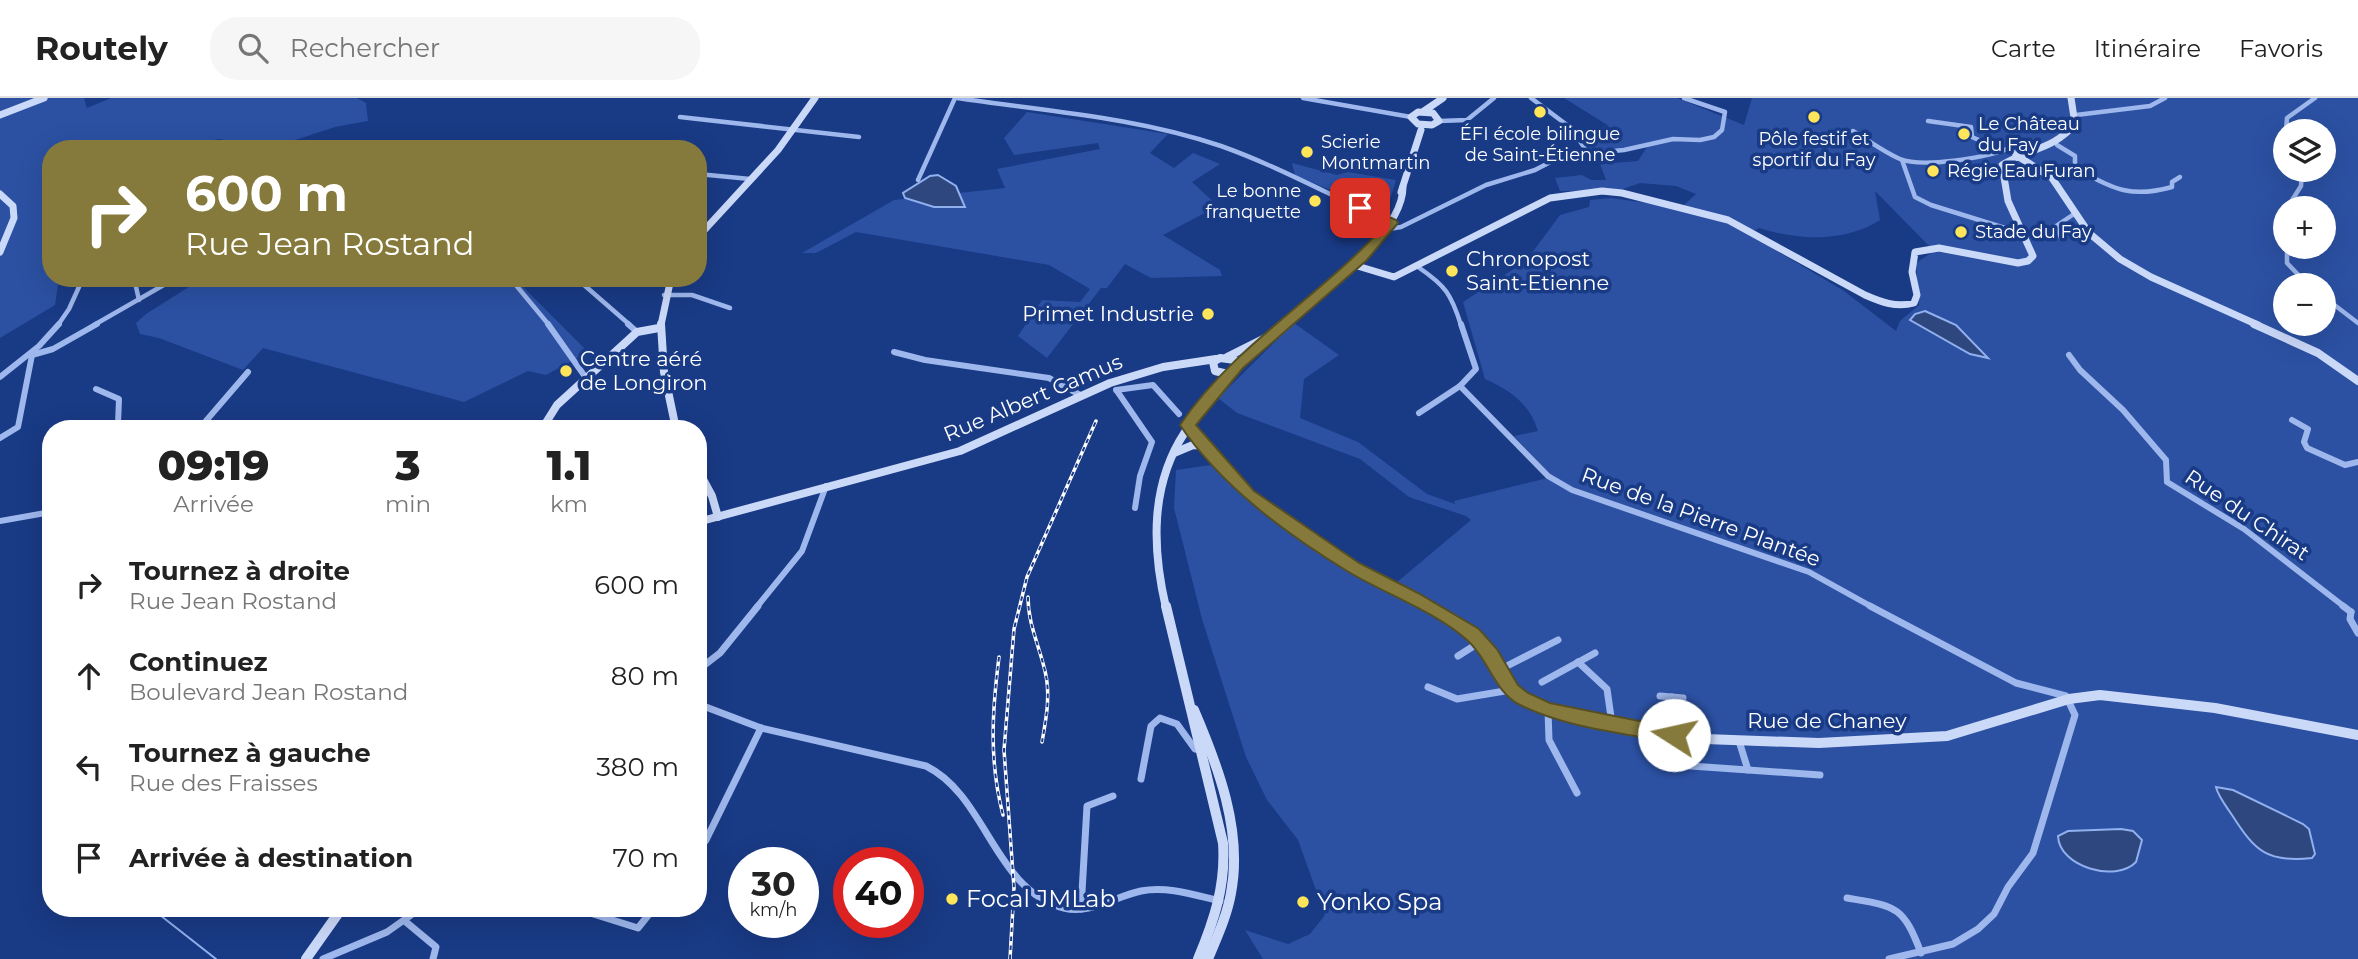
<!DOCTYPE html>
<html lang="fr">
<head>
<meta charset="utf-8">
<style>
  :root { --surface:#fff; --page:#f6f6f6; --text:#222; --muted:#767676; --line:#e0e0e0 }
  body { margin:0; font-family:Montserrat,sans-serif; background:var(--page); color:var(--text); height:100vh; display:flex; flex-direction:column; font-size:26px; white-space:nowrap }
  * { box-sizing:border-box; margin:0 }
  p { font-size:23px; color:var(--muted) }
  .icon { flex:none; width:38px; height:38px; fill:none; stroke:currentColor; stroke-width:2; stroke-linecap:round; stroke-linejoin:round }
  .map { position:relative; flex:1; overflow:hidden }
  .details { position:absolute; left:42px; top:322px; width:665px; height:497px; display:flex; flex-direction:column; background:var(--surface); border-radius:28px; box-shadow:0 7px 28px #0002 }
  .details>* { flex:none }
  .top-card { position:absolute; left:42px; top:42px; width:665px; height:147px; border-radius:28px; box-shadow:0 7px 28px #0002; background:#857a3b; color:#fff; overflow:hidden }
  .buttons { position:absolute; left:2273px; top:21px; display:grid; gap:14px }
  .buttons a { display:grid; place-items:center; width:63px; height:63px; border-radius:50%; background:var(--surface); box-shadow:0 7px 28px #0002; font-size:35px }
  .speed { position:absolute; left:728px; top:749px; display:flex; gap:14px; font-size:35px; font-weight:700; text-align:center }
  .speed>* { display:grid; place-content:center; width:91px; height:91px; border-radius:50%; background:var(--surface); box-shadow:0 7px 28px #0002; line-height:1 }
  .speed small { font-size:18px; font-weight:400 }
  .speed .limit { border:10px solid #d22; background:#fff; color:#111 }
  .pin { position:absolute; display:grid; place-items:center; width:60px; height:60px; color:#fff; margin:-30px; border-radius:14px; box-shadow:0 4px 10px #0006 }
  .me { position:absolute; width:77px; margin:-38px; rotate:280deg; stroke-linejoin:round; filter:drop-shadow(0 0 5px #0008) }
  .turn { display:flex; align-items:center; gap:24px; height:147px; padding:0 28px; font-size:32px }
  .turn .icon { width:91px; height:91px; stroke-width:2.5 }
  .turn b { display:block; font-size:49px; line-height:60px }
  .eta { display:flex; justify-content:space-evenly; align-items:center; height:119px; text-align:center }
  .eta b { font-size:42px; font-weight:800; line-height:49px }
  ul { padding:0; list-style:none }
  li { display:flex; align-items:center; gap:21px; height:91px; padding:0 28px }
  li div { flex:1 }
  li b { display:block; font-size:26px }
  li em { font-style:normal }
  header { display:flex; align-items:center; gap:42px; box-sizing:border-box; height:98px; padding:0 35px; background:var(--surface); border-bottom:2px solid var(--line) }
  header strong { font-size:33px }
  nav { display:flex; gap:38px; margin-inline-start:auto; font-size:24px }
  .search { width:490px; height:63px; background:var(--page); display:flex; align-items:center; gap:18px; box-sizing:border-box; padding:0 24px; border-radius:28px; color:var(--muted); font-size:26px }
  .map>svg:first-child { display:block }
  .green { fill:#2c51a3; fill-rule:evenodd }
  .water { fill:#2f477f; stroke:#91b0ee; stroke-width:2 }
  .lines { fill:none; stroke-linecap:round; stroke-linejoin:round }
  .stream { stroke:#91b0ee; stroke-width:2 }
  .street-far2 { stroke:#9eb7ec; stroke-width:4.5 }
  .street-far1 { stroke:#9eb7ec; stroke-width:6 }
  .street { stroke:#9eb7ec; stroke-width:7 }
  .secondary-far2 { stroke:#cbd9f9; stroke-width:7 }
  .secondary-far1 { stroke:#cbd9f9; stroke-width:8 }
  .secondary { stroke:#cbd9f9; stroke-width:10 }
  .rail-casing { stroke:#fff; stroke-width:3.5 }
  .rail { stroke:#193a85; stroke-width:2; stroke-dasharray:4.5; stroke-linecap:butt }
  .route { fill:#857a3b; stroke:#564f26; stroke-width:2 }
  .poi-dot { fill:#ffe559; stroke:#193a85; stroke-width:2.5 }
  .labels { text-anchor:middle; stroke-width:7; stroke-linejoin:round; paint-order:stroke }
  .far-poi-label { font-size:18px; fill:#fff; stroke:#193a85; text-anchor:start }
  .poi-label { font-size:21px; fill:#fff; stroke:#193a85; text-anchor:start }
  .street-label { font-size:21px; fill:#fff; stroke:#193a85 }
  .near-poi-label { font-size:24px; fill:#fff; stroke:#193a85; text-anchor:start }
</style>
</head>
<body>
<header>
<strong>Routely</strong>
<div class="search"><svg class="icon" aria-label="search" viewBox="0 0 24 24"><circle cx="10" cy="10" r="6"/><path d="M15 15l6 6"/></svg>Rechercher</div>
<nav><a>Carte</a><a>Itinéraire</a><a>Favoris</a></nav>
</header>
<div class="map">
<svg width="2358" height="861" viewBox="0 0 2358 861">
  <rect width="100%" height="100%" fill="#193a85"/>
  <g class="green">
    <path d="M0,0H84L87,10L111,0H357L366,5L368,23L335,29L286,45L298,51H252L220,41L153,51H51V180H59L55,207L0,240Z"/>
    <path d="M1564,0H1677L1744,27L1752,0H2358V861H1263L1245,832L1288,846L1310,836L1325,817L1298,742L1267,702L1246,659L1202,521L1174,410L1176,372L1218,366L1242,395L1390,490L1471,422L1466,418L1409,399L1360,361L1237,315L1218,300L1294,225L1339,257L1304,281L1300,320L1358,344L1427,396L1455,406L1454,403L1552,379L1514,338L1538,333C1530,306 1510,292 1485,281L1463,204L1526,163L1560,117L1589,109L1590,102L1611,100L1654,106L1727,123L1844,193L1896,233L1900,223L1919,207L1916,165L1934,153L1875,93L1880,122C1844,145 1797,142 1759,130L1753,133L1730,120L1684,107L1696,96L1676,88L1640,85L1620,92L1560,93L1555,80L1582,77L1591,82H1606L1600,66L1638,63L1647,49L1589,54L1584,40L1577,33L1609,28ZM2286,33H2324V72H2286ZM2286,110H2324V149H2286ZM2286,187H2324V226H2286Z"/>
    <path d="M1027,14L1168,36L1150,55L1174,70L1193,55L1220,66L1192,84L1218,108L1163,137L1220,172L1222,178L1151,180L1125,166L1107,190H1101L1047,260L1018,238L1042,202L1080,204L1090,191L1049,167L856,134L816,155H802L894,102L1005,90L997,71L1100,51L1098,45L1014,57L1004,40Z"/>
    <path d="M1292,65L1337,77L1348,74L1396,82L1390,102L1370,109L1295,77Z"/>
    <path d="M203,180H514L588,254L546,277L528,273L464,304L263,250L243,272L159,240L140,236L136,225L146,216Z"/>
  </g>
  <g class="water">
    <path d="M938,77L956,88L965,109H934L905,100L903,95L930,78Z"/>
    <path d="M1925,213L1956,227L1988,260L1970,256L1910,222L1915,216Z"/>
    <path d="M2216,689L2233,692L2303,726L2309,731L2315,756L2312,760C2267,765 2255,753 2232,717C2226,708 2218,698 2216,689Z"/>
    <path d="M2121,731L2133,733L2142,742L2136,764C2116,785 2059,769 2058,738L2068,733Z"/>
  </g>
  <g class="lines">
    <path class="stream" d="M151,810L216,861"/>
    <g class="street-far2">
      <path d="M957,0C1045,13 1136,19 1221,48C1280,69 1335,100 1392,125"/>
      <path d="M1303,0L1411,19"/>
      <path d="M1531,0L1571,30L1588,55"/>
      <path d="M2076,17L2150,8L2165,0"/>
      <path d="M680,19L859,39"/>
      <path d="M1439,23L1467,22L1494,0"/>
      <path d="M1928,23L1971,29L1972,39L2001,52"/>
      <path d="M1853,33C1868,42 1884,54 1900,61C1922,70 1985,60 2007,51L2018,56"/>
      <path d="M2286,33L2287,20L2315,0"/>
      <path d="M2057,47L2075,58V70C2113,90 2129,101 2172,89V84L2180,79"/>
      <path d="M1902,62L1915,99L1931,107L2021,135"/>
      <path d="M698,76L750,81"/>
      <path d="M918,82L955,0"/>
      <path d="M2287,110L2301,88L2302,72"/>
      <path d="M1389,131L1401,129L1486,87L1535,72L1562,58L1624,52L1673,41L1700,42L1714,39L1722,32L1725,14L1684,0"/>
      <path d="M2061,140L2056,128L2074,116"/>
      <path d="M2287,149V165L2308,187"/>
      <path d="M1418,169C1446,188 1451,196 1461,227"/>
      <path d="M134,180L139,202"/>
      <path d="M510,180L549,227"/>
      <path d="M576,180L630,227"/>
      <path d="M664,197H692L730,210"/>
      <path d="M2324,199L2358,225"/>
      <path d="M58,227L69,211L83,180"/>
      <path d="M94,227L169,184L181,180"/>
    </g>
    <g class="street-far1">
      <path d="M548,226L586,280"/>
      <path d="M628,226L637,234"/>
      <path d="M894,254L925,262L1049,280L1082,298"/>
      <path d="M32,257L53,251L97,226"/>
      <path d="M2069,257L2080,272L2123,312L2166,362L2167,384L2244,431L2346,510"/>
      <path d="M0,279L39,248L59,226"/>
      <path d="M1460,288L1548,378L1572,392L1809,474L1874,510"/>
      <path d="M96,291L119,301L118,326L113,331"/>
      <path d="M1116,292L1153,287L1179,316"/>
      <path d="M1117,293L1152,344L1140,378L1135,410"/>
      <path d="M1419,315L1460,288L1476,271L1461,226"/>
      <path d="M2292,322L2308,331L2304,344L2307,350L2345,367L2358,364"/>
      <path d="M199,331L248,274"/>
      <path d="M0,340L18,329L32,257"/>
      <path d="M0,423L51,414"/>
      <path d="M756,510L802,453L826,388"/>
    </g>
    <g class="street">
      <path d="M1870,508L2016,585L2066,598L2075,617L2033,755L2008,789L1994,816L1978,831L1953,846L1889,861"/>
      <path d="M2343,508L2351,514"/>
      <path d="M2351,514L2350,521L2358,535"/>
      <path d="M1458,558L1480,544"/>
      <path d="M1578,564L1607,591L1612,626"/>
      <path d="M698,572L720,555L758,508"/>
      <path d="M1499,572L1558,542"/>
      <path d="M1542,584L1595,555"/>
      <path d="M1428,589L1457,601L1511,592"/>
      <path d="M1660,598L1683,600"/>
      <path d="M1672,599L1675,635"/>
      <path d="M698,606L761,630L926,668C987,698 994,792 1064,810C1090,817 1116,798 1141,793C1168,788 1194,797 1220,803"/>
      <path d="M1548,612L1549,642L1577,695"/>
      <path d="M1739,643L1748,672"/>
      <path d="M1691,668L1820,677"/>
      <path d="M1141,681L1151,628L1160,620L1177,626L1195,651L1202,652"/>
      <path d="M698,753L706,742L761,630"/>
      <path d="M1847,800C1895,808 1903,807 1921,855"/>
      <path d="M574,810L638,830L654,810"/>
      <path d="M1081,811L1087,708L1113,698"/>
      <path d="M406,824L436,849L433,861"/>
      <path d="M323,861L387,834L421,810"/>
    </g>
    <g class="secondary-far2">
      <path d="M1424,13L1443,0"/>
      <path d="M1418,14L1433,15L1439,23L1432,27L1418,26L1411,19Z"/>
      <path d="M0,17L44,0"/>
      <path d="M2016,57L2052,80L2089,135L2120,161L2151,179L2258,227"/>
      <path d="M1401,94L1421,32"/>
      <path d="M0,96L13,108L14,120L0,154"/>
      <path d="M698,139L778,52L815,0"/>
      <path d="M1354,167L1394,179L1550,100L1602,93L1622,95L1728,122L1865,197C1881,204 1896,210 1914,205L1917,197L1912,174L1915,154L1939,150L2018,165L2028,163L2033,158L2008,103L2002,67C2029,50 2053,52 2075,26L2071,0"/>
      <path d="M661,227L671,180"/>
      <path d="M1283,227C1317,197 1403,137 1403,89"/>
    </g>
    <g class="secondary-far1">
      <path d="M661,226L664,274L676,331"/>
      <path d="M2254,226L2318,255L2358,283"/>
      <path d="M1227,259L1269,238"/>
      <path d="M1220,260L1235,262L1237,271L1228,276L1215,273L1213,264Z"/>
      <path d="M1238,267L1285,226"/>
      <path d="M1187,327L1249,397L1353,469L1430,510"/>
      <path d="M542,331L557,307L637,234L659,230"/>
      <path d="M1174,355L1193,347L1207,348"/>
      <path d="M698,372L712,398L718,419"/>
      <path d="M700,377L703,423"/>
      <path d="M698,424L960,353L1110,285L1163,269L1216,261"/>
      <path d="M1166,510C1152,450 1150,387 1185,334C1199,313 1216,294 1232,275"/>
    </g>
    <g class="secondary">
      <path d="M1166,508L1223,745C1226,787 1214,823 1198,861"/>
      <path d="M1427,508L1472,536L1491,556L1511,592L1528,604L1548,612L1705,641L1819,645L1947,638L2069,601L2100,597L2215,610L2358,637"/>
      <path d="M1194,612C1218,668 1243,733 1231,795C1227,818 1217,839 1208,861"/>
      <path d="M306,861L342,810"/>
    </g>
    <defs>
      <g id="rail">
        <path d="M1028,499C1028,526 1039,547 1045,573C1051,597 1046,621 1042,644"/>
        <path d="M999,559C992,614 989,663 1003,717"/>
        <path d="M1010,861L1014,790L1004,652L1014,531L1027,479L1096,323"/>
      </g>
    </defs>
    <use href="#rail" class="rail-casing"/>
    <use href="#rail" class="rail"/>
  </g>
  <path class="route" d="M1360,106L1396,122L1398,125L1367,162L1243,270L1196,327L1254,393L1359,465L1418,495L1479,531L1497,551L1518,587L1528,595L1550,605L1674,630L1681,632L1684,637L1681,643L1674,645C1624,635 1566,630 1520,607C1495,595 1488,560 1467,542C1436,514 1383,495 1347,473C1285,435 1221,388 1180,327C1233,248 1320,199 1383,129L1385,126L1355,112V107Z"/>
  <g class="poi-dot">
    <circle cx="1540" cy="14" r="7"/>
    <circle cx="1814" cy="19" r="7"/>
    <circle cx="1964" cy="36" r="7"/>
    <circle cx="1307" cy="54" r="7"/>
    <circle cx="1933" cy="73" r="7"/>
    <circle cx="1315" cy="103" r="7"/>
    <circle cx="1961" cy="134" r="7"/>
    <circle cx="1452" cy="173" r="7"/>
    <circle cx="1208" cy="216" r="7"/>
    <circle cx="566" cy="273" r="7"/>
    <circle cx="952" cy="801" r="7"/>
    <circle cx="1303" cy="804" r="7"/>
  </g>
  <g class="labels">
    <g class="far-poi-label">
      <text x="1978" y="32">Le Château<tspan x="1978" dy="21">du Fay</tspan></text>
      <text x="1540" y="42" text-anchor="middle">ÉFI école bilingue<tspan x="1540" dy="21">de Saint-Étienne</tspan></text>
      <text x="1814" y="47" text-anchor="middle">Pôle festif et<tspan x="1814" dy="21">sportif du Fay</tspan></text>
      <text x="1321" y="50">Scierie<tspan x="1321" dy="21">Montmartin</tspan></text>
      <text x="1947" y="79">Régie Eau Furan</text>
      <text x="1301" y="99" text-anchor="end">Le bonne<tspan x="1301" dy="21">franquette</tspan></text>
      <text x="1975" y="140">Stade du Fay</text>
    </g>
    <g class="poi-label">
      <text x="1466" y="168">Chronopost<tspan x="1466" dy="24">Saint-Etienne</tspan></text>
      <text x="1194" y="223" text-anchor="end">Primet Industrie</text>
      <text x="580" y="268">Centre aéré<tspan x="580" dy="24">de Longiron</tspan></text>
    </g>
    <g class="street-label">
      <text transform="translate(1033 300) rotate(-23)" y="7">Rue Albert Camus</text>
      <text transform="translate(2247 417) rotate(34)" y="7">Rue du Chirat</text>
      <text transform="translate(1701 419) rotate(20)" y="7">Rue de la Pierre Plantée</text>
      <text x="1827" y="630">Rue de Chaney</text>
    </g>
    <g class="near-poi-label">
      <text x="966" y="809">Focal JMLab</text>
      <text x="1317" y="812">Yonko Spa</text>
    </g>
  </g>
</svg>
<div class="buttons">
<a><svg class="icon" aria-label="layers" viewBox="0 0 24 24"><path d="M12 4l9 5-9 5-9-5zM3 14l9 5 9-5"/></svg></a>
<a>+</a>
<a>−</a>
</div>
<div class="speed"><div>30<small>km/h</small></div><div class="limit">40</div></div>
<div class="pin" style="left:1360px;top:110px;background:#d93025"><svg class="icon" aria-label="arrive" viewBox="0 0 24 24"><path d="M6 21V4h12l-3 4 3 4H6"/></svg></div>
<svg class="me" style="left:1674px;top:637px" viewBox="-20 -20 40 40"><circle r="19" fill="#fff"/><path d="M0-13L10 11 0 6-10 11z" fill="#857a3b"/></svg>
<div class="top-card">
<div class="turn"><svg class="icon" aria-label="right" viewBox="0 0 24 24"><path d="M7 20v-9h11M14 6l5 5-5 5"/></svg><div><b>600 m</b>Rue Jean Rostand</div></div>
</div>
<section class="details">
<div class="eta">
<div><b>09:19</b><p>Arrivée</p></div>
<div><b>3</b><p>min</p></div>
<div><b>1.1</b><p>km</p></div>
</div>
<ul>
<li><svg class="icon" aria-label="right" viewBox="0 0 24 24"><path d="M7 20v-9h11M14 6l5 5-5 5"/></svg><div><b>Tournez à droite</b><p>Rue Jean Rostand</p></div><em>600 m</em></li>
<li><svg class="icon" aria-label="ahead" viewBox="0 0 24 24"><path d="M12 20V5M6 11l6-6 6 6"/></svg><div><b>Continuez</b><p>Boulevard Jean Rostand</p></div><em>80 m</em></li>
<li><svg class="icon" aria-label="left" viewBox="0 0 24 24"><path d="M17 20v-9H6M10 6l-5 5 5 5"/></svg><div><b>Tournez à gauche</b><p>Rue des Fraisses</p></div><em>380 m</em></li>
<li><svg class="icon" aria-label="arrive" viewBox="0 0 24 24"><path d="M6 21V4h12l-3 4 3 4H6"/></svg><div><b>Arrivée à destination</b></div><em>70 m</em></li>
</ul>
</section>
</div>
</body>
</html>
